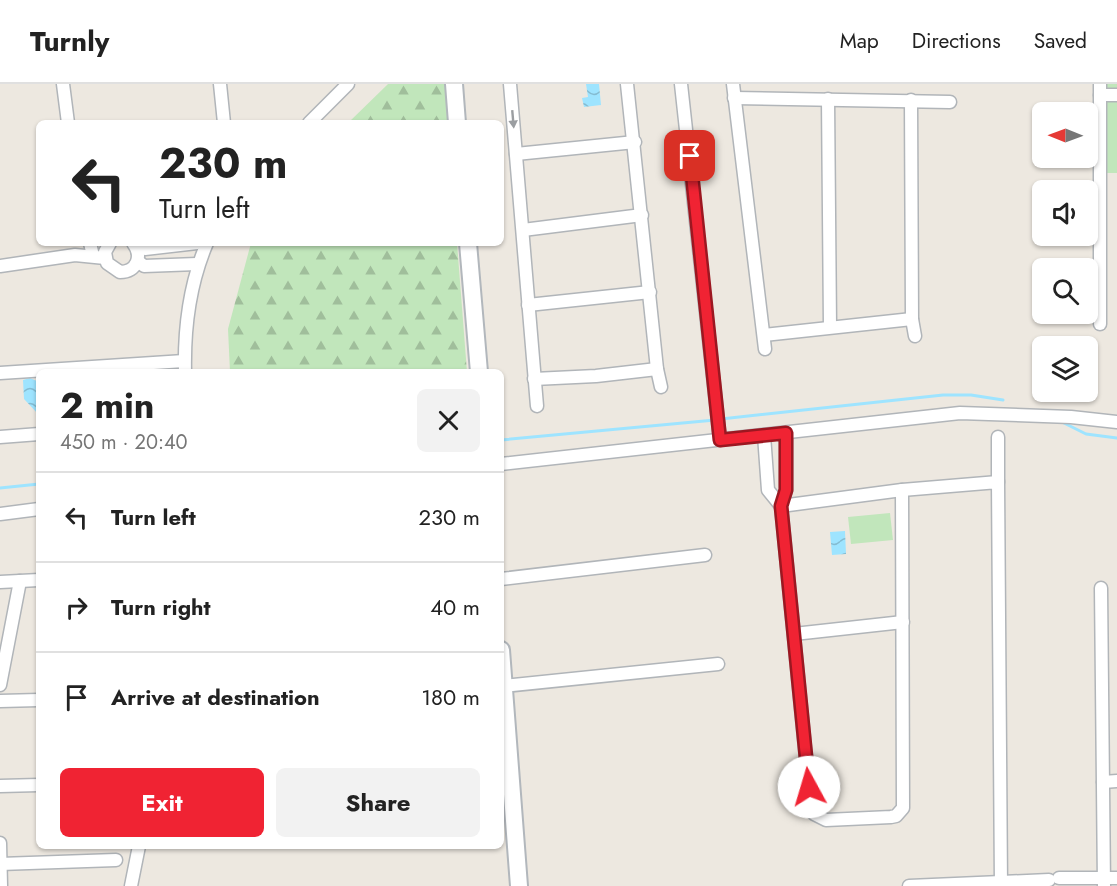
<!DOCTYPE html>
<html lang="en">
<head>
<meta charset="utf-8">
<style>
  :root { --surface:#fff; --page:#f2f2f2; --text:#222; --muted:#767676; --line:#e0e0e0; --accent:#f02333 }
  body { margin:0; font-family:Jost,sans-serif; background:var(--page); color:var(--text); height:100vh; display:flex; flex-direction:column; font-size:22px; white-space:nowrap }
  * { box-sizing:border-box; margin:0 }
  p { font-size:20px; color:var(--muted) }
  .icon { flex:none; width:33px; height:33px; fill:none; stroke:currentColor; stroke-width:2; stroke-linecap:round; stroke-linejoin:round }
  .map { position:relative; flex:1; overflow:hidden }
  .details { position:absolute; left:36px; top:285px; width:468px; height:480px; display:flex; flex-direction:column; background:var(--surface); border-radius:9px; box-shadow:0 2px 4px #0004 }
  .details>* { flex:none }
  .banner { position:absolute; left:36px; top:36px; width:468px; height:126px; border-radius:9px; box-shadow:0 2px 4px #0004; background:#fff; color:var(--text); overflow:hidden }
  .needle { width:39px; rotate:271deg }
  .controls { position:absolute; left:1032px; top:18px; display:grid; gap:12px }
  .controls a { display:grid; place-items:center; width:66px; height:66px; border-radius:9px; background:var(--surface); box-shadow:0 2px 4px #0004; font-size:30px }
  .pin { position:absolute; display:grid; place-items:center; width:51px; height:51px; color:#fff; margin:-26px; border-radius:12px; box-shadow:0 3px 9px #0006 }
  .me { position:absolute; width:66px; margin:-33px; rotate:354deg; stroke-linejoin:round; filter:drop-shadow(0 0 4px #0008) }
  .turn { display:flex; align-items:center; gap:21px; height:126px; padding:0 24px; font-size:27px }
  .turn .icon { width:78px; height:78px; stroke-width:2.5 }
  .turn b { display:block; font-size:42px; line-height:51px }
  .round { display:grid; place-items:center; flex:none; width:63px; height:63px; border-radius:9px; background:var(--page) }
  .head { display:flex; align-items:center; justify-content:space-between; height:102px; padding:0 24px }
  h1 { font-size:36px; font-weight:700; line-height:45px }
  .cta { display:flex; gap:12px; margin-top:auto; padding:12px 24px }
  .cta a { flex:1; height:69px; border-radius:9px; background:var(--accent); color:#fff; font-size:24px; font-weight:700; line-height:69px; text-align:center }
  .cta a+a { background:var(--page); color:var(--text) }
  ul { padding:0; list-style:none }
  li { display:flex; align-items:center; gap:18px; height:90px; padding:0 24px; border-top:2px solid var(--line) }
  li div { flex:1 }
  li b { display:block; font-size:22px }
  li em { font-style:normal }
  header { display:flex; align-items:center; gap:36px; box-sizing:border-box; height:84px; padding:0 30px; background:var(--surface); border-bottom:2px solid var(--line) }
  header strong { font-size:28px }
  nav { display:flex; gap:33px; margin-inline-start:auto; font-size:21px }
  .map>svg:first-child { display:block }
  .grass { fill:#c1e6bb }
  .forest { fill:url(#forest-firs) }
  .water { fill:url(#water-waves) }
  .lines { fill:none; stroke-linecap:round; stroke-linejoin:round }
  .stream { stroke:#9ee4ff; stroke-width:3 }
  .street-casing { stroke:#b1b5b9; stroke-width:15 }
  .secondary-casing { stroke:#b2b7bc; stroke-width:20 }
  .street { stroke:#fff; stroke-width:12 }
  .secondary { stroke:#fff; stroke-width:16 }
  .oneway { fill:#9b9ea1 }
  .route-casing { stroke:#9c1721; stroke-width:15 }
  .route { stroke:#f02333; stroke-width:10 }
</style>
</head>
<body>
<header>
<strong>Turnly</strong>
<nav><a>Map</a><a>Directions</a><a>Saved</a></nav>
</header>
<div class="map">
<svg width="1117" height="802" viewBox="0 0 1117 802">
  <defs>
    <pattern id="forest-firs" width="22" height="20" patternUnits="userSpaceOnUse" patternTransform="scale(1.5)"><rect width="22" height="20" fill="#c1e6bb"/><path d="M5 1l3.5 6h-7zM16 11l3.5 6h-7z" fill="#a0be9b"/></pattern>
    <pattern id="water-waves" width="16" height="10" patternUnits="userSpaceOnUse" patternTransform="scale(1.5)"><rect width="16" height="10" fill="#9ee4ff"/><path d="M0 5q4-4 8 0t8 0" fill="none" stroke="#84bcd2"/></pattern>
  </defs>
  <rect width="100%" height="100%" fill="#ede8e0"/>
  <g class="grass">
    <rect x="1103" y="0" width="14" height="89"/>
    <path d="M890,429L893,456L851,460L848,433Z"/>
  </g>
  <g class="forest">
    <path d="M388,0H445L448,39H348Z"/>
    <path d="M251,159H457L467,288H230L228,245Z"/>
  </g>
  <g class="water">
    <path d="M586,0H599L601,21L584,23L582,14L588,13Z"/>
    <path d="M30,294L39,298V315L36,319L39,321V331L24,315L23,296Z"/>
    <path d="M845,447L846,470L832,471L830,448Z"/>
  </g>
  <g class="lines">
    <g class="stream">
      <path d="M721,335L943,311H971L1003,316"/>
      <path d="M1062,338L1086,350L1117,354"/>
      <path d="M501,356L715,336"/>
      <path d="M0,404L39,400"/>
    </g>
    <defs>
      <g id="street">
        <path d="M63,0L68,39"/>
        <path d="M220,0L224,39"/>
        <path d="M510,0L537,322"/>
        <path d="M627,0L657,285L661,303"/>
        <path d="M681,0L720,356"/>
        <path d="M733,0L765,265"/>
        <path d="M1100,0V240"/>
        <path d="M1100,11H1117"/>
        <path d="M734,14L950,18"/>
        <path d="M828,15L830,242"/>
        <path d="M911,16L912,235L915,252"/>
        <path d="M309,39L348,0"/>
        <path d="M516,70L635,58"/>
        <path d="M523,146L642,131"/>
        <path d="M90,159L93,172"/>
        <path d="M110,159L105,168L107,179L120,188C137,188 143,172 133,159"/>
        <path d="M135,161L145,165L197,159"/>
        <path d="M138,177L144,182L197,180"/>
        <path d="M0,182L75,171L105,174"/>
        <path d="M528,221L650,208"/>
        <path d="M764,251L912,235"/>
        <path d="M185,288C184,243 189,201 207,159"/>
        <path d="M0,289L184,277"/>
        <path d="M534,295L596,292L657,285"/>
        <path d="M786,349V406L781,422L811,725L814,730L826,736L891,733L896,732L903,724L902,406"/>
        <path d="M764,351L768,406L781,422"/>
        <path d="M0,353L39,350"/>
        <path d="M501,380L960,329L1071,333L1117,338"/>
        <path d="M998,398V353"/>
        <path d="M781,422L902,406L998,398L1001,802"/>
        <path d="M0,430L39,425"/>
        <path d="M501,495L705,471"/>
        <path d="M0,498L39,496"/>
        <path d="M1101,504L1104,802"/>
        <path d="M794,550L903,538"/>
        <path d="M0,601L20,497"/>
        <path d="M504,602L718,580"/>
        <path d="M0,617L39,616"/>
        <path d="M1103,698L1117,697"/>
        <path d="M0,702L39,701"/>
        <path d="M0,759L1,802"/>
        <path d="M0,780L116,776"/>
        <path d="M1059,794H1117"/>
        <path d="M131,802L139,762"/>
        <path d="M909,802L1049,796"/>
      </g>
      <g id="secondary">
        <path d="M454,0L457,39"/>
        <path d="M468,159L479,288"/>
        <path d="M501,566L519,802"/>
      </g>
    </defs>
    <use href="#street" class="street-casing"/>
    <use href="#secondary" class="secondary-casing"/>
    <use href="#street" class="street"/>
    <use href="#secondary" class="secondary"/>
  </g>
  <defs><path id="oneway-solid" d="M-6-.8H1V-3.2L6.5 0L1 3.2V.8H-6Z" transform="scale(1.5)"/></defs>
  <use class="oneway" href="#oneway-solid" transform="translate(513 35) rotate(85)"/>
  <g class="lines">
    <defs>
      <path id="route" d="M690,72L720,356L786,349V406L781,422L809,703"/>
    </defs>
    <use href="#route" class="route-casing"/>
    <use href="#route" class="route"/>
  </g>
</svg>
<div class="controls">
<a><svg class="needle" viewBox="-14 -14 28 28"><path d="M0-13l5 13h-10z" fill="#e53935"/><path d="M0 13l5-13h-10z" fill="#767676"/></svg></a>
<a><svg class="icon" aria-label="sound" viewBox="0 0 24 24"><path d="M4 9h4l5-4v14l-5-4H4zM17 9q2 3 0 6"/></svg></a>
<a><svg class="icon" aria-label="search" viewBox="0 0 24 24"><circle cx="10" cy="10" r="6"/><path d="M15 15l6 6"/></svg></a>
<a><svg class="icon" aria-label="layers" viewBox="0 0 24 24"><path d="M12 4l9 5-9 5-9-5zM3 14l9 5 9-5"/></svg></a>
</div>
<div class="pin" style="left:690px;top:72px;background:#d93025"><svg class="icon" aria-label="arrive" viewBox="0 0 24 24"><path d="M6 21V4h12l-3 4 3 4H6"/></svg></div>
<svg class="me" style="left:809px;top:703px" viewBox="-20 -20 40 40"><circle r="19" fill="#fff"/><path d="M0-13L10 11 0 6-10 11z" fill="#f02333"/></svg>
<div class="banner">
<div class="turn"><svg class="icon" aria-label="left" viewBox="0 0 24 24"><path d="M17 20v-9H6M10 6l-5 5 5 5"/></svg><div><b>230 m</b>Turn left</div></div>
</div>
<section class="details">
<div class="head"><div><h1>2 min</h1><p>450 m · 20:40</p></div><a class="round"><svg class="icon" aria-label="close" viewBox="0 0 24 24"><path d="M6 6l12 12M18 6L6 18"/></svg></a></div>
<ul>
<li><svg class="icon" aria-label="left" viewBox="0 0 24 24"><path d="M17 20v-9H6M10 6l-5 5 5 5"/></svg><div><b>Turn left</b></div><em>230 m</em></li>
<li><svg class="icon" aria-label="right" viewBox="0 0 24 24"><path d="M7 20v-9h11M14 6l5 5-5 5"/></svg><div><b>Turn right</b></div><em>40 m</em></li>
<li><svg class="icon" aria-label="arrive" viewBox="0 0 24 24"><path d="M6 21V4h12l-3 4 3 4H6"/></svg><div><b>Arrive at destination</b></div><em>180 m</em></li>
</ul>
<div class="cta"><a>Exit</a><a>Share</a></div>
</section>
</div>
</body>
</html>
